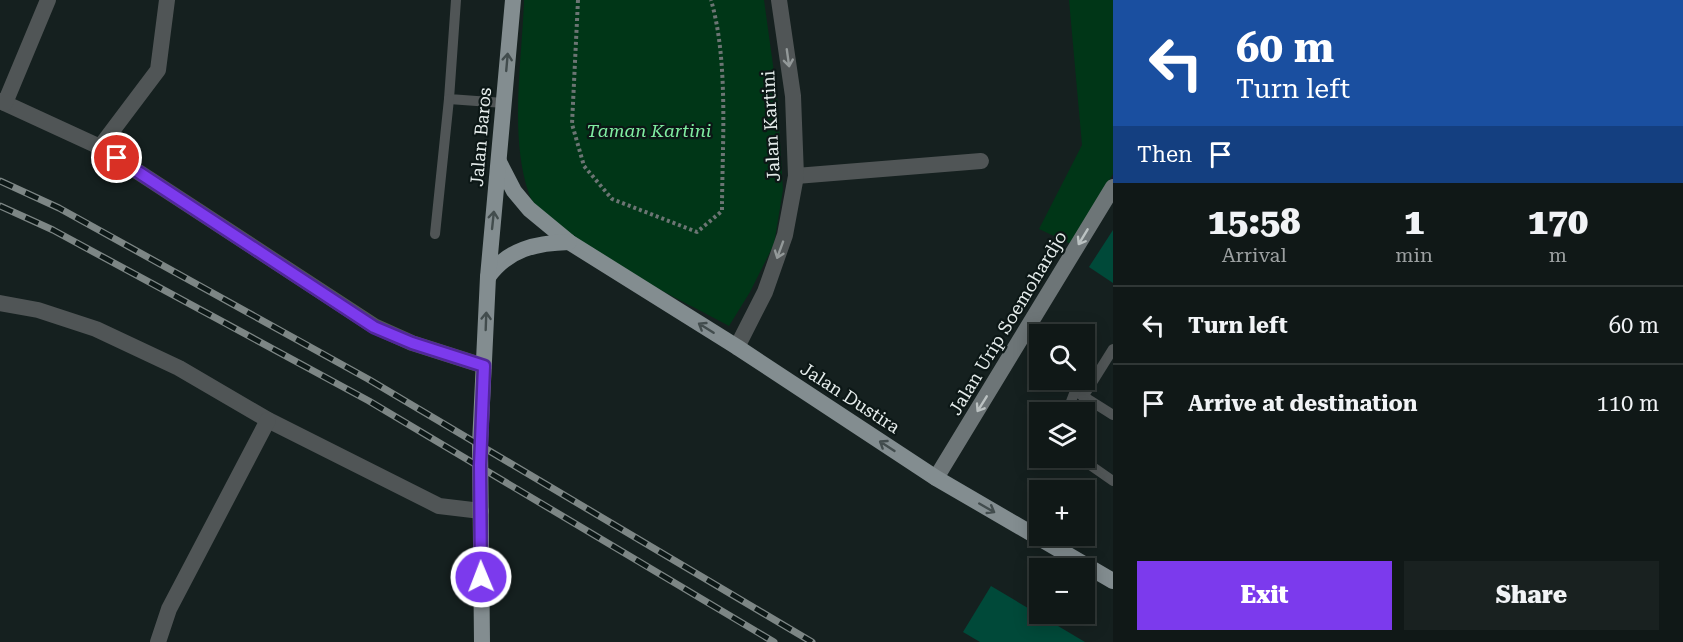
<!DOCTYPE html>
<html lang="en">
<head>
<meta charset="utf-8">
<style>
  :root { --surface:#101817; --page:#192120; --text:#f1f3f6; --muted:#9ca0a1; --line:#303736; --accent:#7c3aed }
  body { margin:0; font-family:"Roboto Serif",serif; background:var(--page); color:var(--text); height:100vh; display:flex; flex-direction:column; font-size:22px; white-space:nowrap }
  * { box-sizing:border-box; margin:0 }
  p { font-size:20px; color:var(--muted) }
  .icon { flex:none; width:33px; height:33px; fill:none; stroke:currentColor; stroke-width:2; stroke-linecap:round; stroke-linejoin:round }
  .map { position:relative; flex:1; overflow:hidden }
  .sheet { display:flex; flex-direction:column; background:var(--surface); width:570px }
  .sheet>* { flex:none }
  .banner { background:#1a4fa0; color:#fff; overflow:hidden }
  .buttons { position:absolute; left:1029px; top:324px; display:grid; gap:12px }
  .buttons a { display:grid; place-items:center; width:66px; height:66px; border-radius:0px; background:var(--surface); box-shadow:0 3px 15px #0003,0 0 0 2px var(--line); font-size:30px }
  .pin { position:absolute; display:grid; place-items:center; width:51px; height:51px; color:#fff; margin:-26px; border:3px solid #fff; border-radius:50%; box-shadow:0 2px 6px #0007 }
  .me { position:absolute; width:66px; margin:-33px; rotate:359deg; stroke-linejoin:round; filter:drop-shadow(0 0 4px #0008) }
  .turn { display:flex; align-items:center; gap:21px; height:126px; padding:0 24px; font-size:27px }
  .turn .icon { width:78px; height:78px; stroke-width:2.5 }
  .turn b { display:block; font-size:42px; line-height:51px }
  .then { display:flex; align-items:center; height:57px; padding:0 24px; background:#0003; gap:12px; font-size:22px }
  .eta { display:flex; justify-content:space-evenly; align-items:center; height:102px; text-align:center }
  .eta b { font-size:36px; font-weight:800; line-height:42px }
  .cta { display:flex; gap:12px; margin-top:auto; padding:12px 24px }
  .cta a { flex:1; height:69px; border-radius:0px; background:var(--accent); color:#fff; font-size:24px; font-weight:800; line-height:69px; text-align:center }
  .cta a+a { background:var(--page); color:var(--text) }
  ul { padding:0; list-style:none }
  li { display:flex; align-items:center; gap:18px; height:78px; padding:0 24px; border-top:2px solid var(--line) }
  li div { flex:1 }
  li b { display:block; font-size:22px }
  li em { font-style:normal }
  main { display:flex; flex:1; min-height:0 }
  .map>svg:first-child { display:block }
  .green { fill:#003617 }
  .building { fill:#004939 }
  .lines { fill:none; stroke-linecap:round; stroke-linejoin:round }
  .path { stroke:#6c7574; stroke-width:4; stroke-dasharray:3 3; stroke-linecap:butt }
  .service { stroke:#505556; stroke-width:10 }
  .minor { stroke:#505556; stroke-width:16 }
  .secondary { stroke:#6d7577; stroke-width:16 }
  .primary { stroke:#838d90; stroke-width:16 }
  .rail-casing { stroke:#7d8685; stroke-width:7 }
  .rail { stroke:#0c1716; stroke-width:4.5; stroke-dasharray:14; stroke-linecap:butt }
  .oneway { stroke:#939999 }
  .oneway2 { stroke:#424c4d }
  .oneway3 { stroke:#bbc2c2 }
  .route-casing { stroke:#51269a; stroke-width:15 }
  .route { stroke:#7c3aed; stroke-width:10 }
  .labels { text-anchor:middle; stroke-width:4.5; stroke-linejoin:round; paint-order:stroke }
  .street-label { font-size:18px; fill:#e5eceb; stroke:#0c1716 }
  .park-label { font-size:18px; font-style:italic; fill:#80eea2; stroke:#0c1716 }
</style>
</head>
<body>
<main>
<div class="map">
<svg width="1113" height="642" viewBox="0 0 1113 642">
  <rect width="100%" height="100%" fill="#15201f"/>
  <g class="green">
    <path d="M524,0H764L777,94L783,190L774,244L750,292L729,326C688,303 543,235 529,194C509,136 522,61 524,0Z"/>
    <path d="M1069,0H1113V174L1071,244L1039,229L1082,145Z"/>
  </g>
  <g class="building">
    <path d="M1113,230V283L1089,267Z"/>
    <path d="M991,586L1085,642H980L963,632Z"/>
  </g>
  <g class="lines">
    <path class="path" d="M578,0L572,124L584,166L612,199L697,232L722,211C722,146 729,62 711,0"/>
    <g class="service">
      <path d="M456,0L449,99L504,103"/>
      <path d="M435,234L449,99"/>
      <path d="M1028,330L1040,336"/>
      <path d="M1075,391L1113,415"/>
      <path d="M1083,397L1113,349"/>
      <path d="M1067,412L1075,391L1072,380"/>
      <path d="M1080,458L1113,481"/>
    </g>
    <g class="minor">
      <path d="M0,101L100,147L374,326L412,343L484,366"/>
      <path d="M5,103L48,0"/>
      <path d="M100,147L158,70L167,0"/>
      <path d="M796,176L981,161"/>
      <path d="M0,303L38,310L96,329L179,368L268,420L439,506L481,511"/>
      <path d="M737,347L765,292L785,235L796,176L793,96L779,0"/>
      <path d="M158,642L169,609L268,420"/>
    </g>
    <path class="secondary" d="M936,478L1113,187"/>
    <g class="primary">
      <path d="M499,162L514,191L529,209L569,242L737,347L936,478L1113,581"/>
      <path d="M488,277C508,249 536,243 569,242"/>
      <path d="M482,642L480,444L488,277L513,0"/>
    </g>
    <defs>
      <g id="rail">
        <path d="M0,181L59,208L368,379L812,642"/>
        <path d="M0,206L53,230L369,401L774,642"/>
      </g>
    </defs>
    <use href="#rail" class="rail-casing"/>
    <use href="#rail" class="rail"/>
  </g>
  <defs><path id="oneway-shaft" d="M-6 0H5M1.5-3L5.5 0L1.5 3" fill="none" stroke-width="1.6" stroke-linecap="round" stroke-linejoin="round" transform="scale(1.5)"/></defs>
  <g class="oneway">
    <use href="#oneway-shaft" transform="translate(788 58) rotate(82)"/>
    <use href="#oneway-shaft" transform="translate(780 250) rotate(110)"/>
  </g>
  <g class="oneway2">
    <use href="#oneway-shaft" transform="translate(507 62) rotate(-85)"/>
    <use href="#oneway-shaft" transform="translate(493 220) rotate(-84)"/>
    <use href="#oneway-shaft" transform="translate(486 321) rotate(-88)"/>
    <use href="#oneway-shaft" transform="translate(706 328) rotate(-148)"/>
    <use href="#oneway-shaft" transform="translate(887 446) rotate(-147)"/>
    <use href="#oneway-shaft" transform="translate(987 508) rotate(30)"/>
  </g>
  <g class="oneway3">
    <use href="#oneway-shaft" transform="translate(1083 237) rotate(121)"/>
    <use href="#oneway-shaft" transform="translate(982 404) rotate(122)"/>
  </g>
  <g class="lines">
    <defs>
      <path id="route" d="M117,158L374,327L412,343L484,366L480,465L481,577"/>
    </defs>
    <use href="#route" class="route-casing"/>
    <use href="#route" class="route"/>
  </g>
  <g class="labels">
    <g class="street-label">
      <text transform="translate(771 126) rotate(-93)" y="6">Jalan Kartini</text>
      <text transform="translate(481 137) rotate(-85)" y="6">Jalan Baros</text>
      <text transform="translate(1008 323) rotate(-59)" y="6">Jalan Urip Soemohardjo</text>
      <text transform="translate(850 398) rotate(33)" y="6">Jalan Dustira</text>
    </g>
    <g class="park-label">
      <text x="649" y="137">Taman Kartini</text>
    </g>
  </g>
</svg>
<div class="buttons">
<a><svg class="icon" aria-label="search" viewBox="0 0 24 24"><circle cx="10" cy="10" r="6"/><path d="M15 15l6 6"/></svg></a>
<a><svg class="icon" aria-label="layers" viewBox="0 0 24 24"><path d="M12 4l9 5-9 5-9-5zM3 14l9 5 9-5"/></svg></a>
<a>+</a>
<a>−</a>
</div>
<div class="pin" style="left:117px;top:158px;background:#d93025"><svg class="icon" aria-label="arrive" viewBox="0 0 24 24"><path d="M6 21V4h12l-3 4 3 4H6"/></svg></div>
<svg class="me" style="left:481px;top:577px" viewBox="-20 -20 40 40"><circle r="17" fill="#7c3aed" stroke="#fff" stroke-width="3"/><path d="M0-11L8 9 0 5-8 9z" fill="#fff"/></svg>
</div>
<section class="sheet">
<div class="banner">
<div class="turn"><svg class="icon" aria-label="left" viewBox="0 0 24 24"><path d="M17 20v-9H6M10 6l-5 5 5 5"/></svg><div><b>60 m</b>Turn left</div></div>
<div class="then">Then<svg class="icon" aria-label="arrive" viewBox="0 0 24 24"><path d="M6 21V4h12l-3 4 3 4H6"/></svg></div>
</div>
<div class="eta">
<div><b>15:58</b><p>Arrival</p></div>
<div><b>1</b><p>min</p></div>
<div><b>170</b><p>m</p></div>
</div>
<ul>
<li><svg class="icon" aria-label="left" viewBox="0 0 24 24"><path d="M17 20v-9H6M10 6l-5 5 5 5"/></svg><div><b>Turn left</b></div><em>60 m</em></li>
<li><svg class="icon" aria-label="arrive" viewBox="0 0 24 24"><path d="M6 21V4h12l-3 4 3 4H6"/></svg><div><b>Arrive at destination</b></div><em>110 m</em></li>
</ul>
<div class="cta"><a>Exit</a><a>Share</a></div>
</section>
</main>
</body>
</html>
